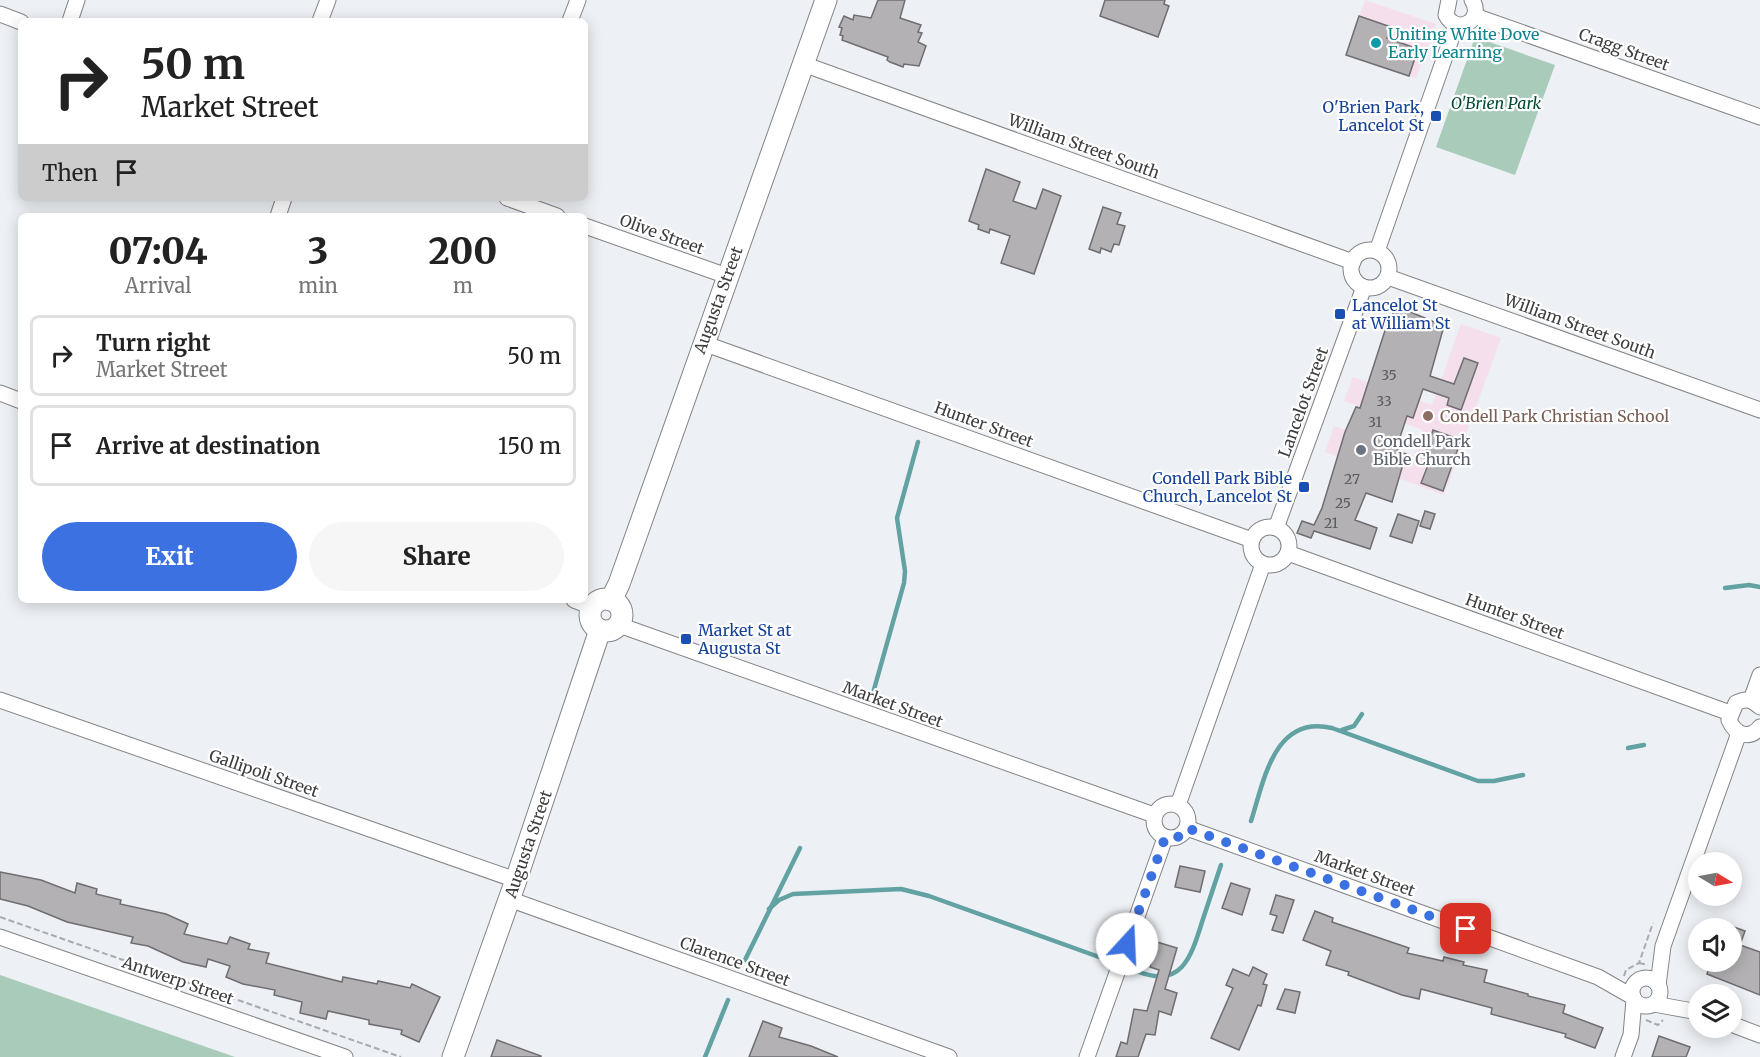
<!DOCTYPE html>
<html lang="en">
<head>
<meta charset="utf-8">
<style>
  :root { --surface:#fff; --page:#f6f6f6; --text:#222; --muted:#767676; --line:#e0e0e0; --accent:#3b71e1 }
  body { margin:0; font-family:Merriweather,serif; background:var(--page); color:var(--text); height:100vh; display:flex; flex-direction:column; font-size:22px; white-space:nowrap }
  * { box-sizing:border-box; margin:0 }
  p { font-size:20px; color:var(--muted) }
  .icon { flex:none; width:33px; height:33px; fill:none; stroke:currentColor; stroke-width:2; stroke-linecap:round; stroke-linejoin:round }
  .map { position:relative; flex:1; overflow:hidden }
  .details { position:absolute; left:18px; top:213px; width:570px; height:390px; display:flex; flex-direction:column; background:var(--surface); border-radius:9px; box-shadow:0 3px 15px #0003 }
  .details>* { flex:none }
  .hud { position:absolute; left:18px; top:18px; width:570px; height:183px; border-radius:9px; box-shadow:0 3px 15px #0003; background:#fff; color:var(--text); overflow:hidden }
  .needle { width:39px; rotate:100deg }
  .controls { position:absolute; left:1688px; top:852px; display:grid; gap:12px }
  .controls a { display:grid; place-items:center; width:54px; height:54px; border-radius:50%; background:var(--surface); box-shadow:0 3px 15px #0003; font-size:30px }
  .pin { position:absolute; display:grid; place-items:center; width:51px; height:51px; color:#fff; margin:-26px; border-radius:12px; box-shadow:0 3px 9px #0006 }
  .me { position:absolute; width:66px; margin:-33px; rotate:20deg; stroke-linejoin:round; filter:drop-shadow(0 0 4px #0008) }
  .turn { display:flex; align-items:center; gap:21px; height:126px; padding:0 24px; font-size:27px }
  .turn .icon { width:78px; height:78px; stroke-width:2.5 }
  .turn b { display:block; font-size:42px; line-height:51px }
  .then { display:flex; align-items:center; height:57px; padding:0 24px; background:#0003; gap:12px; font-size:22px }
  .eta { display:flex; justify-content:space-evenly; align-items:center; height:102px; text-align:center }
  .eta b { font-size:36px; font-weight:800; line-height:42px }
  .button { display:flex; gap:12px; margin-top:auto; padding:12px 24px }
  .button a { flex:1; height:69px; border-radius:36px; background:var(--accent); color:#fff; font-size:24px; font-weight:800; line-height:69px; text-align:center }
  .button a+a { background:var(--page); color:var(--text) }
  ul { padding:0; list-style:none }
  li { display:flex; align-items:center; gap:18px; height:81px; margin:0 12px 9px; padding:0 12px; border:3px solid var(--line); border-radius:9px }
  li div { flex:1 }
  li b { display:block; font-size:22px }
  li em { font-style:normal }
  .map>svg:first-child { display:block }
  .education { fill:#f5dfec }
  .green { fill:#a8cbba }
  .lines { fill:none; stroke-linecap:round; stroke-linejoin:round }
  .stream { stroke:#62a2a3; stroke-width:4.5 }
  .building { fill:#b3b1b4; stroke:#6f6d71; stroke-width:1.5 }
  .street-casing { stroke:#828487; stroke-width:17 }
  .secondary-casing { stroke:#828487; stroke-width:23 }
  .path { stroke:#a9abae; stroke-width:2; stroke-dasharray:6 3; stroke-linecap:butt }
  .street { stroke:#fff; stroke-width:15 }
  .secondary { stroke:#fff; stroke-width:21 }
  .route { stroke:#3b71e1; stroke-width:10; stroke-dasharray:0 18 }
  .culture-dot { fill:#0f9aa8; stroke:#fff; stroke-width:2 }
  .transit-dot { fill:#1a4fb4; stroke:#fff; stroke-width:2 }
  .education-dot { fill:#8d6e63; stroke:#fff; stroke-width:2 }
  .worship-dot { fill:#6b7280; stroke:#fff; stroke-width:2 }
  .labels { text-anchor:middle; stroke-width:4.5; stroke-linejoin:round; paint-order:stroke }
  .number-label { font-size:14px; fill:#5a5a5c }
  .culture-label { font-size:16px; fill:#0d838f; stroke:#fff; text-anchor:start }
  .street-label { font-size:16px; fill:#3c3d3e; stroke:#fff }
  .park-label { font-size:16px; font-style:italic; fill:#034a33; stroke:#fff }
  .transit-label { font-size:16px; fill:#164399; stroke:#fff; text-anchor:end }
  .education-label { font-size:16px; fill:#785e54; stroke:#fff; text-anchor:start }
  .worship-label { font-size:16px; fill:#5b616d; stroke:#fff; text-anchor:start }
</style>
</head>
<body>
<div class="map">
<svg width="1760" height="1057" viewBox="0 0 1760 1057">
  <rect width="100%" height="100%" fill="#edf0f4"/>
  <g class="education">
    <path d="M1365,0L1436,24L1416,78L1346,55Z"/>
    <path d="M1461,324L1501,338L1444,495L1325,452L1334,426L1414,455L1423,430L1344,401L1353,377L1432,405Z"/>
  </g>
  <g class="green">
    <path d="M1475,37L1555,65L1515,175L1436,147Z"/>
    <path d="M0,975L235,1057H0Z"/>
  </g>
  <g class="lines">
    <g class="stream">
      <path d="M1725,588L1749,585L1760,587"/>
      <path d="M873,693L904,583L905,571L897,518L918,442"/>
      <path d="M1342,730L1354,726L1362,714"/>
      <path d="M1628,748L1644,745"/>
      <path d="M1251,821C1264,781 1274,714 1332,728L1478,781H1494L1523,775"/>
      <path d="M769,909L779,900L793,894L901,889L929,896L1099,957"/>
      <path d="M745,960L800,848"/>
      <path d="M1139,972C1184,989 1192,953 1203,919C1209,901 1215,883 1221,865"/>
      <path d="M705,1057L728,1000"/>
    </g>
  </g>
  <g class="building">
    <path d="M878,0H905L900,18L921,25L918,32L922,33L918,42L926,46L919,66L904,64L903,67L890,62L887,60L888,57L842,40L843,36L840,35L842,28L839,27L844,16L853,20L854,15L871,18Z"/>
    <path d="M1105,0H1165L1164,4L1169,6L1158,37L1100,16Z"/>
    <path d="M1359,16L1391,27L1387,38L1418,49L1409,76L1346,55Z"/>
    <path d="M986,169L1020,182L1013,201L1036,209L1043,189L1061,196L1034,274L1001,263L1010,236L990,229L989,233L978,229L979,225L969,221Z"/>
    <path d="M1103,207L1121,213L1117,224L1125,226L1119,245L1114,244L1111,252L1101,248L1100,253L1089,249Z"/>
    <path d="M1396,306L1444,326L1430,376L1454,384L1464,358L1478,363L1461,410L1447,405L1449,398L1423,389L1413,418L1407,416L1399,440L1401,441L1397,451L1406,454L1392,502L1366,493L1355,520L1377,528L1370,549L1314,531L1311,538L1297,533L1302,521L1314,525L1322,508L1345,432L1356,407L1360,408L1390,315L1392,316Z"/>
    <path d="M1433,430L1461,440L1443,491L1421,483L1430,460L1424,458Z"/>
    <path d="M1425,511L1435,514L1430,529L1420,526Z"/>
    <path d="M1398,514L1419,521L1412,543L1390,536Z"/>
    <path d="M1180,866L1205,871L1200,892L1175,887Z"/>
    <path d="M0,872L41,880L75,893L77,883L97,889L96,894L121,900L120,904L166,914L188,924L184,934L227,944L230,937L250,944L248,949L269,953L266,963L342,982L343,977L377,984L378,981L410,988L412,984L440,997L419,1042L401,1034L402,1030L369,1024V1020L328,1011L326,1019L300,1013L302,1002L274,995L275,990L243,984L226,977L230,966L208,959L206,967L183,962L148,946L131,943L133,937L67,922L28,906L0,899Z"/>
    <path d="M1231,883L1250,889L1242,915L1222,908Z"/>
    <path d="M1276,895L1294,900L1283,933L1272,930L1277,916L1270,914Z"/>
    <path d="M1315,911L1333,918L1332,922L1409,948L1407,953L1443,961L1444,957L1464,962L1463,965L1487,970L1484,982L1528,994V996L1565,1005L1563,1013L1603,1028L1595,1048L1565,1037L1566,1034L1491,1014L1492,1008L1421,989L1419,999L1402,995L1348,975L1349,972L1326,965L1331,951L1303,940Z"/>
    <path d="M1731,926L1745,931L1740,945L1760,952V995L1707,974L1711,962H1731Z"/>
    <path d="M1157,942L1177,948L1165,989L1177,993L1171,1015L1159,1011L1155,1035L1146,1034L1138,1057H1116L1121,1042L1127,1044L1134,1009L1147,1011L1159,970L1150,967Z"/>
    <path d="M1253,967L1267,974L1263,984L1267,985L1261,1006L1258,1005L1239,1050L1211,1038L1233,988L1226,985L1233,969L1249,976Z"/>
    <path d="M1285,989L1300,992L1295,1013L1277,1009Z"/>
    <path d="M763,1021L782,1028L779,1037L811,1046L838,1057H749Z"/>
    <path d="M1659,1036L1690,1047L1686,1057H1652Z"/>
    <path d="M497,1040L541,1056V1057H491Z"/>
  </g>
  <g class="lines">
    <defs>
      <g id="street">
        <path d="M1449,0L1446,15C1457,36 1485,20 1472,0"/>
        <path d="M0,14L21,22"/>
        <path d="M1475,16L1760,117"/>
        <path d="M70,21L77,0"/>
        <path d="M320,21L328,0"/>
        <path d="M570,21L578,0"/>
        <path d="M803,64L1353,262"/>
        <path d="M507,198L557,216"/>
        <path d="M278,216L284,198"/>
        <path d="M585,226L727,276"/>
        <circle cx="1370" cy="269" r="19"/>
        <path d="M1377,251L1456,25"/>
        <path d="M1388,277L1760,410"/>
        <path d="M703,343L1252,540"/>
        <path d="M0,393L21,401"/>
        <circle cx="1270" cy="546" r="19"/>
        <path d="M1276,528L1364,287"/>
        <path d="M1288,553L1730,713"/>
        <path d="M574,600L592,607"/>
        <path d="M619,625L1154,815"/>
        <path d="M0,700L516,880"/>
        <path d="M1751,700L1760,675"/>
        <path d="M1760,707C1751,699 1746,698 1736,703L1729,720C1735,734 1749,741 1760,727"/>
        <circle cx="1171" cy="821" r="17"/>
        <path d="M1178,805L1263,564"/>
        <path d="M1187,828L1598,977L1633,997"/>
        <path d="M509,899L949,1057"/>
        <path d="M0,937L345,1057"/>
        <circle cx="1646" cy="992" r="14"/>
        <path d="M1658,985L1663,946L1739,733"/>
        <path d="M1654,1004L1698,1012"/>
        <path d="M1731,1024L1760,1035"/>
        <path d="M1087,1057L1165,838"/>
        <path d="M1623,1057L1631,1035L1634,1000"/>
      </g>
      <g id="secondary">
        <circle cx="606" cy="615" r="16"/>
        <path d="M611,600L619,584L826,0"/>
        <path d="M453,1057L516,880L600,630"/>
      </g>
    </defs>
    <use href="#street" class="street-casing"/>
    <use href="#secondary" class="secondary-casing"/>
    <g class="path">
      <path d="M0,917L401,1057"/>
      <path d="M1639,963L1648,965"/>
      <path d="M1624,976L1626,970L1639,963L1653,923"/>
      <path d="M1646,1020L1658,1025L1663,1020"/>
    </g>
    <use href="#street" class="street"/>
    <use href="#secondary" class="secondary"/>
  </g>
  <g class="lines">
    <path class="route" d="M1127,944L1165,838L1178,837L1187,828L1466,929"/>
  </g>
  <circle class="culture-dot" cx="1376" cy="43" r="6"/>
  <g class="transit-dot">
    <rect x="1430" y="110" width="12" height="12" rx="3"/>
    <rect x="1334" y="308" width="12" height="12" rx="3"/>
    <rect x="1298" y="481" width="12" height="12" rx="3"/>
    <rect x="680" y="633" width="12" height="12" rx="3"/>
  </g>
  <circle class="education-dot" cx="1428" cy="416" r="6"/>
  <circle class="worship-dot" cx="1361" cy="450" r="6"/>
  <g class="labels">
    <g class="number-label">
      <text x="1389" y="380">35</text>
      <text x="1384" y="406">33</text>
      <text x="1375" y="427">31</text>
      <text x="1352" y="484">27</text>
      <text x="1343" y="508">25</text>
      <text x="1331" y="528">21</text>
    </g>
    <g class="culture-label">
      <text x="1388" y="40">Uniting White Dove<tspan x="1388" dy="18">Early Learning</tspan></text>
    </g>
    <g class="street-label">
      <text transform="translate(1624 49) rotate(20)" y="6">Cragg Street</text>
      <text transform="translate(1084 146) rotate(20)" y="6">William Street South</text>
      <text transform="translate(662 234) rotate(20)" y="6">Olive Street</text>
      <text transform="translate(718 300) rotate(-70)" y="6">Augusta Street</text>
      <text transform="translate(1580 326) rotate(20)" y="6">William Street South</text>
      <text transform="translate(1303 402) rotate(-70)" y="6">Lancelot Street</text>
      <text transform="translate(984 424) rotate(20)" y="6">Hunter Street</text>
      <text transform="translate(1515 616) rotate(20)" y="6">Hunter Street</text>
      <text transform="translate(893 704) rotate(20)" y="6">Market Street</text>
      <text transform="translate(264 773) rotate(19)" y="6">Gallipoli Street</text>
      <text transform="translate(528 844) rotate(-71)" y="6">Augusta Street</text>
      <text transform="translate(1365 873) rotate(20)" y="6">Market Street</text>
      <text transform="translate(735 961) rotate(20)" y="6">Clarence Street</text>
      <text transform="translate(178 980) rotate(19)" y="6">Antwerp Street</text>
    </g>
    <g class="park-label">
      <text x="1496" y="109">O'Brien Park</text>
    </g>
    <g class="transit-label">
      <text x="1424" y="113">O'Brien Park,<tspan x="1424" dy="18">Lancelot St</tspan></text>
      <text x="1352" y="311" text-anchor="start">Lancelot St<tspan x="1352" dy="18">at William St</tspan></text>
      <text x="1292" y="484">Condell Park Bible<tspan x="1292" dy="18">Church, Lancelot St</tspan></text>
      <text x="698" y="636" text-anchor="start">Market St at<tspan x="698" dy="18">Augusta St</tspan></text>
    </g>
    <g class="education-label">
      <text x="1440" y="422">Condell Park Christian School</text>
    </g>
    <g class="worship-label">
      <text x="1373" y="447">Condell Park<tspan x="1373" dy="18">Bible Church</tspan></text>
    </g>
  </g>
</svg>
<div class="controls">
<a><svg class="needle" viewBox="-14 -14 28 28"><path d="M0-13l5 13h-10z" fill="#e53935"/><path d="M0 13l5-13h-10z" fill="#767676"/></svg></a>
<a><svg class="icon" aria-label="sound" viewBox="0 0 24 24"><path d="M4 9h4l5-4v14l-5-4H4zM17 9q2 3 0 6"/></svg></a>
<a><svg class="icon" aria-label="layers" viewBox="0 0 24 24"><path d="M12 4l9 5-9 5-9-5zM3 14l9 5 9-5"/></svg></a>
</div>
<div class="pin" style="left:1466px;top:929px;background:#d93025"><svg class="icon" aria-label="arrive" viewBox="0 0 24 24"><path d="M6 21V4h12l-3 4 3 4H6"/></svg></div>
<svg class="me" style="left:1127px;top:944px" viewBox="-20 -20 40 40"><circle r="19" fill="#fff"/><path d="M0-13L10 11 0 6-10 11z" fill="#3b71e1"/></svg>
<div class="hud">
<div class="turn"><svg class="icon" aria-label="right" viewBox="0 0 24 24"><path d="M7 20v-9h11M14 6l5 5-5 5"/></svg><div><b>50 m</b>Market Street</div></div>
<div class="then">Then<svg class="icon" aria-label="arrive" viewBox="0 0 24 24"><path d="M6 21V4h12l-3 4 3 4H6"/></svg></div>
</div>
<section class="details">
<div class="eta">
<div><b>07:04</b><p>Arrival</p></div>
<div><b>3</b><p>min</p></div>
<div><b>200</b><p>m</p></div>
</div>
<ul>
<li><svg class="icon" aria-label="right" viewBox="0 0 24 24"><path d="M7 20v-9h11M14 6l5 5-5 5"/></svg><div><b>Turn right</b><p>Market Street</p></div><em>50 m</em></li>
<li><svg class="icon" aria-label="arrive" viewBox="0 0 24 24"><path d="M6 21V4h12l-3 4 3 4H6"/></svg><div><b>Arrive at destination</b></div><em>150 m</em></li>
</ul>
<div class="button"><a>Exit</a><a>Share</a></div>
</section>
</div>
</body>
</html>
